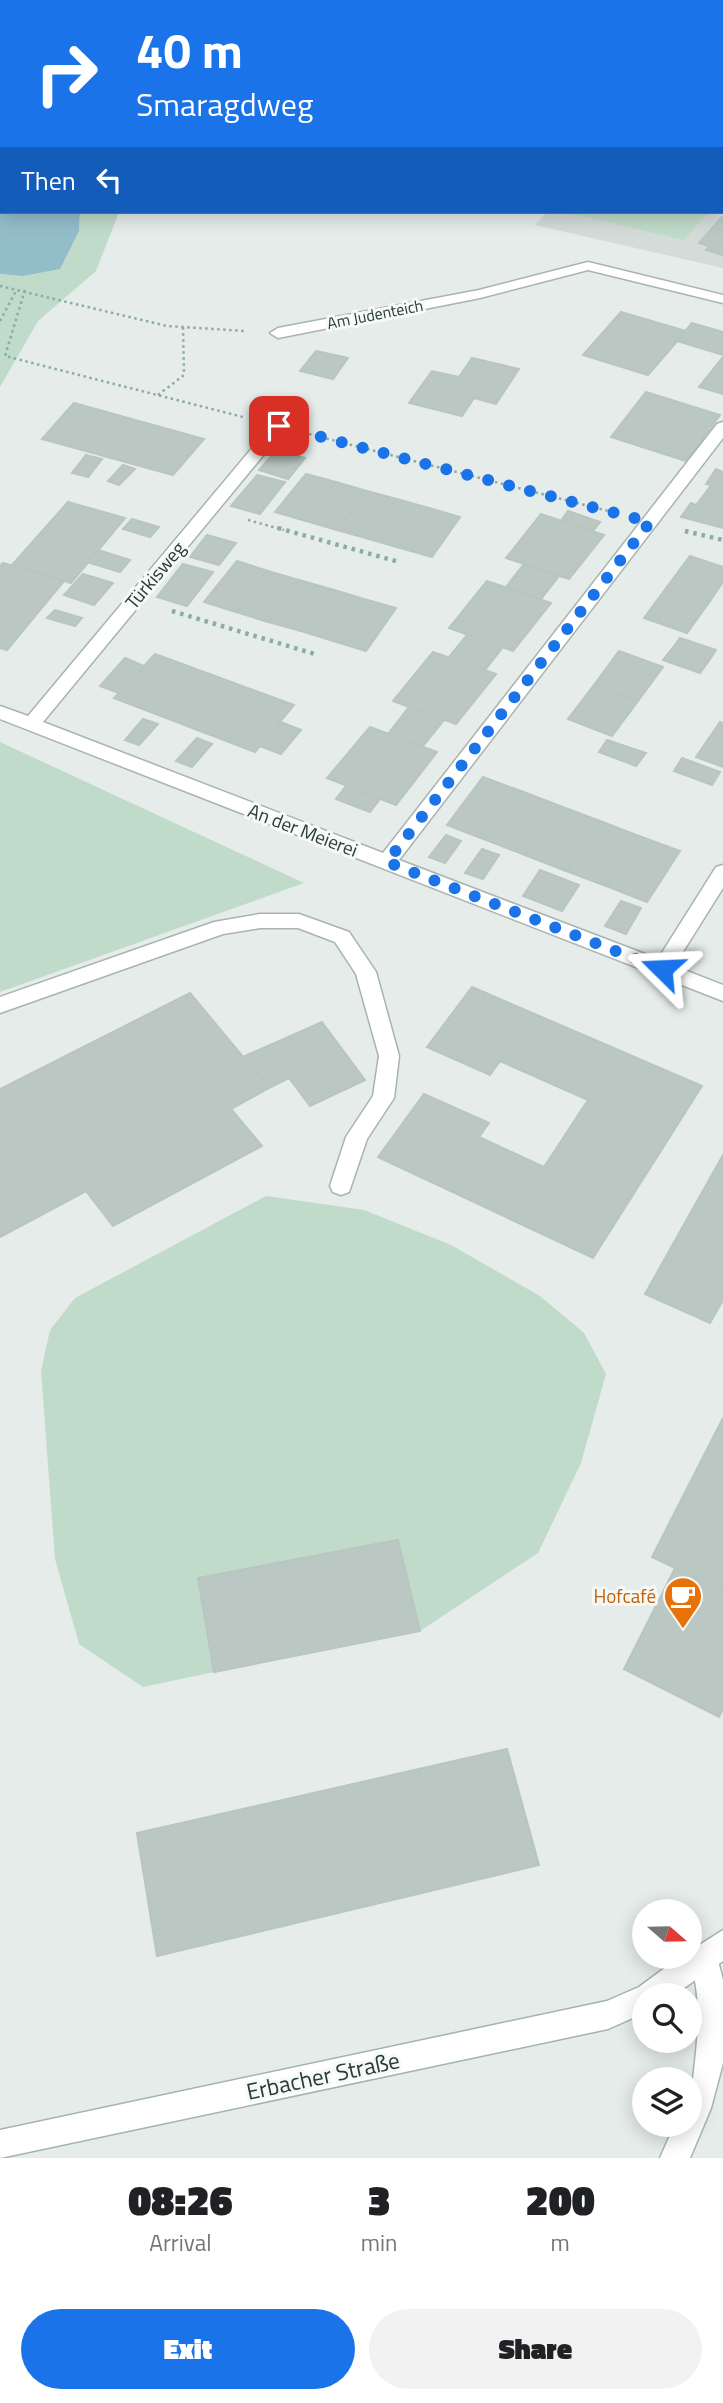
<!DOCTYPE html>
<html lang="en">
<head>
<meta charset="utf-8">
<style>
  :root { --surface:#fff; --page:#f2f2f2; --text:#202124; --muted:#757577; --accent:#1a73e8 }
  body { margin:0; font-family:"Titillium Web",sans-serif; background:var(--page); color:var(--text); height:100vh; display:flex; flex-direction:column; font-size:26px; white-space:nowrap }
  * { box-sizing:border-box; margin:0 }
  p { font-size:23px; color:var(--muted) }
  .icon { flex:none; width:38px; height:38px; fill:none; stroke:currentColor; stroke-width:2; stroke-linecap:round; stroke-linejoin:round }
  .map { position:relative; height:2158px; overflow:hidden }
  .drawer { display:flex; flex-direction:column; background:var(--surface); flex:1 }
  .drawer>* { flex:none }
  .hud { position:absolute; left:0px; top:0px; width:724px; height:214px; box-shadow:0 4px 18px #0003; background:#1a73e8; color:#fff; overflow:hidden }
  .needle { width:46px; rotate:110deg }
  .buttons { position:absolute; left:632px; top:1899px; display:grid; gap:14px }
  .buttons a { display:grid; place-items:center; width:70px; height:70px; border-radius:50%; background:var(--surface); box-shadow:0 4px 18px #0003; font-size:35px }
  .pin { position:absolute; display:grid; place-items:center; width:60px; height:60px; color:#fff; margin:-30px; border-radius:14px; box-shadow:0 4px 10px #0006 }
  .me { position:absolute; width:77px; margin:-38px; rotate:291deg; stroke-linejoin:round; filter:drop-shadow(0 0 5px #0008) }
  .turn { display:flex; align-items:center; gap:24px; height:147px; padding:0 21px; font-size:32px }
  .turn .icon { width:91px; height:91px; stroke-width:2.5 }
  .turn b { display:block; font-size:49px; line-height:60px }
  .then { display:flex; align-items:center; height:66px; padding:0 21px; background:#0003; gap:14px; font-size:26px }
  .eta { display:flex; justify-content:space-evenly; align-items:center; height:119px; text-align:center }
  .eta b { font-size:42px; font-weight:800; line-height:49px }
  .cta { display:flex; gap:14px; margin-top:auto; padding:14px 21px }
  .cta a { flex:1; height:80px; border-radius:42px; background:var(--accent); color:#fff; font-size:28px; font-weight:800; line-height:80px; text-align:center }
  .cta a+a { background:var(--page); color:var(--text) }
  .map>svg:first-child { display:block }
  .built { fill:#d3dcd9 }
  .green { fill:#c0dbca }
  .water { fill:#94bdca }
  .building { fill:#bac7c3; stroke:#b8c5c1; stroke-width:2 }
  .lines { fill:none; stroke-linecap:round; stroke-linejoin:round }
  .lane-casing { stroke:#a8b4b1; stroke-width:3 }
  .street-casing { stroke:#a8b4b1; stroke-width:3 }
  .secondary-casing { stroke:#a1b4af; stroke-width:3 }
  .path-far1 { stroke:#89aca4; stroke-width:2.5; stroke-dasharray:2.5 3.5; stroke-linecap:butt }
  .path { stroke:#89aca4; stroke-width:4.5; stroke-dasharray:3.5 5; stroke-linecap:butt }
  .lane { fill:#fff; fill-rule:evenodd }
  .street { fill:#fff; fill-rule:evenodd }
  .secondary { fill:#fff; fill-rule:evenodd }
  .route { stroke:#1a73e8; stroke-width:12; stroke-dasharray:0 21.6 }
  .labels { text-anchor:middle; stroke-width:6; stroke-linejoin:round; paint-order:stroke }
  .far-street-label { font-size:16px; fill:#263c38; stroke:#f5f9f7 }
  .street-label { font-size:19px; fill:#263c38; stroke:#f5f9f7 }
  .food-label { font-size:19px; fill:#c56008; stroke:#f5f9f7; text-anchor:end }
  .near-street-label { font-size:23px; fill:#263c38; stroke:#f5f9f7 }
</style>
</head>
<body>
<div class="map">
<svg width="723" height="2158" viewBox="0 0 723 2158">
  <rect width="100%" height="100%" fill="#e5ecea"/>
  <path class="built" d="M723,134V268L535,225L547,212H723Z"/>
  <g class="green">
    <path d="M80,212H119L96,271L38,321L0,387V274L22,276L79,231Z"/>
    <path d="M564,212H708L684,240Z"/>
    <path d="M0,742L304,883L0,992Z"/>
    <path d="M266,1196L364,1210L451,1245L540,1296L584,1333L606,1374L581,1463L538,1553L420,1631L397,1540L198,1578L214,1672L143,1687L79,1644L55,1559L41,1371L50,1330L75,1298Z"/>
  </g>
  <path class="water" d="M0,100L2,212H80L79,231L60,269L22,276L0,274Z"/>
  <g class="building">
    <path d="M221,0H536L538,2H215Z"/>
    <path d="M722,217H723V255L706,250L709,246L699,243Z"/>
    <path d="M621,312L686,331L648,375L583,355Z"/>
    <path d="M692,323L723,332V355L677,341Z"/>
    <path d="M316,351L348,358L333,379L300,371Z"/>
    <path d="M723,357V394L699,387Z"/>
    <path d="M472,358L519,369L496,404L474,398L462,416L409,403L432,371L459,377Z"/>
    <path d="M646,392L720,415L686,461L611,437Z"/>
    <path d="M74,403L204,439L173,475L42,439Z"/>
    <path d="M277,450L305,458L288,479L259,470Z"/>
    <path d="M86,455L102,459L88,477L72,473Z"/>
    <path d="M123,465L135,469L119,485L108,481Z"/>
    <path d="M716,469L723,472V501L704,495L711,485L706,484Z"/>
    <path d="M306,474L336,482L306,521L275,512Z"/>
    <path d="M257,475L285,482L260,514L231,506Z"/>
    <path d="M336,482L367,491L337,530L306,521Z"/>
    <path d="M367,491L397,499L369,539L337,530Z"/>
    <path d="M704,495L723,501V528L681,517L691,503L696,505Z"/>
    <path d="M397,499L429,508L400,548L369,539Z"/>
    <path d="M68,502L125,518L71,583L12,565Z"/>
    <path d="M429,508L460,517L432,557L400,548Z"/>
    <path d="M568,511L600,522L593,531L561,521Z"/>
    <path d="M541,514L604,535L569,579L506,558Z"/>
    <path d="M132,519L159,527L150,537L123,529Z"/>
    <path d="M207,535L236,543L219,565L190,557Z"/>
    <path d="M98,550L130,560L120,572L87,562Z"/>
    <path d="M690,556L723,567V582L710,601L667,587Z"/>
    <path d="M237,561L268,571L236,612L204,602Z"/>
    <path d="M3,563L64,581L7,650L0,648V566Z"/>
    <path d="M183,564L213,572L187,606L157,597Z"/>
    <path d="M524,564L559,576L541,599L506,587Z"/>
    <path d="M268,571L299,580L268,622L236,612Z"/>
    <path d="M83,574L113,583L94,605L64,595Z"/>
    <path d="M299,580L331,589L301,631L268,622Z"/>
    <path d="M487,581L551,603L513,651L449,628Z"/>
    <path d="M667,587L710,601L687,633L644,618Z"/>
    <path d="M331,589L364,599L333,641L301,631Z"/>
    <path d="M364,599L396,608L366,651L333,641Z"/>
    <path d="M55,610L82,618L75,626L47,618Z"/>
    <path d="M467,635L503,647L485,670L449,657Z"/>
    <path d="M680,638L716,650L708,662L672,649Z"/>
    <path d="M672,649L708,662L700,673L663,660Z"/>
    <path d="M619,651L663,667L638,701L594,685Z"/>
    <path d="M433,652L496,674L456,724L393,701Z"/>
    <path d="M155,654L294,705L255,752L114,698Z"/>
    <path d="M125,658L144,666L119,693L100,686Z"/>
    <path d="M594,685L638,701L612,736L568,719Z"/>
    <path d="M409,707L444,720L423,746L388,734Z"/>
    <path d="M143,719L158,724L139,745L125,740Z"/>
    <path d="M281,722L301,730L281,754L260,746Z"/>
    <path d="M720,722L723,723V767L696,757Z"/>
    <path d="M370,727L437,752L396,805L327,778Z"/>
    <path d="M197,738L212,744L192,767L176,761Z"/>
    <path d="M607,740L646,753L636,766L599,752Z"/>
    <path d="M682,758L720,772L712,785L674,771Z"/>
    <path d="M483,777L521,791L486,840L447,825Z"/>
    <path d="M346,786L380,799L370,812L336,799Z"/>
    <path d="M521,791L560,806L525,855L486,840Z"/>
    <path d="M560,806L600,821L566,871L525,855Z"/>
    <path d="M600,821L639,836L606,886L566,871Z"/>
    <path d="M446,835L461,841L445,863L429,857Z"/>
    <path d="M639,836L680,851L647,902L606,886Z"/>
    <path d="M482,849L499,855L483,879L465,873Z"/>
    <path d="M540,870L579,885L562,911L523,896Z"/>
    <path d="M621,901L641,908L626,934L605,926Z"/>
    <path d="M472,987L702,1086L593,1258L378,1157L424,1094L489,1123L479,1137L544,1167L588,1100L500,1061L490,1075L427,1047Z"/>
    <path d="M190,993L269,1088L231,1109L262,1146L113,1226L86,1191L0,1237V1089Z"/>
    <path d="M322,1022L365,1080L310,1106L289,1078L269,1088L245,1056Z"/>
    <path d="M723,1155V1300L710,1323L645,1294Z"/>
    <path d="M723,1418V1591L652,1557Z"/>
    <path d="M398,1540L420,1631L214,1672L198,1578Z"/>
    <path d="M675,1568L723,1591V1709L719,1717L624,1669Z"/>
    <path d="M507,1749L539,1865L157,1956L137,1833Z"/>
  </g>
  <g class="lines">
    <defs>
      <path id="lane" d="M260,914H299L349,932L376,972L399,1056L394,1098L367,1139L349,1192L341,1195L333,1192L330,1186L346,1137L373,1096L379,1056L356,974L335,942L298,928H260L223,934L0,1013V997L214,922Z"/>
      <g id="street">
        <path d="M588,262L723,295V303L588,270L480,298L278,338L270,333L278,328L479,290Z"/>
        <path d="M279,421L285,423V429L43,722L383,853L717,424L723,422V438L399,860L658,959L716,867L723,865V888L674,966L723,985V1001L0,719V706L28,716L273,423Z"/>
        <path d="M705,1945L715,1949L723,1980V2063L711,2108L690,2158H660L675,2124H690C690,2078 703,2033 696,1987C694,1973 690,1963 695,1949Z"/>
      </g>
      <path id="secondary" d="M723,1930V1961L674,1995H644V2013L608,2029L0,2158V2130L607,2001L639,1987L681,1956H690V1951Z"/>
    </defs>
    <use href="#lane" class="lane-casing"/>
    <use href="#street" class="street-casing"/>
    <use href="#secondary" class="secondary-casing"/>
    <g class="path-far1">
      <path d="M0,286L167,326L245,331"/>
      <path d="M25,290L5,356L243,417"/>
      <path d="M0,321L17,289"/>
      <path d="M158,395L184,375L183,327"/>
      <path d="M309,434L612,512"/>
      <path d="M248,520L284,530"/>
    </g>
    <g class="path">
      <path d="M278,528L399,562"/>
      <path d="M685,531L723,540"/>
      <path d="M172,611L318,655"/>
    </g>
    <use href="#lane" class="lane"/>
    <use href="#street" class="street"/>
    <use href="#secondary" class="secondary"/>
  </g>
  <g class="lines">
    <path class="route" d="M279,426L650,522L387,862L662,969"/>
  </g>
  <defs>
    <symbol id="cafe-pin" viewBox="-11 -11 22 30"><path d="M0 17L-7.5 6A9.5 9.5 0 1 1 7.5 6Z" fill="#e8710a" stroke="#f5f9f7"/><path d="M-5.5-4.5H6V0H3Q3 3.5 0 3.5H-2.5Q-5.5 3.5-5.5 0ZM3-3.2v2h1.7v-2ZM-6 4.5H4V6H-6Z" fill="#fff"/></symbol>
  </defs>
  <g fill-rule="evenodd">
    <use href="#cafe-pin" x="661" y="1574" width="44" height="60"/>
  </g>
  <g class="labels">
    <g class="far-street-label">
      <text transform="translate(375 314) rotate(-11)" y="6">Am Judenteich</text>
    </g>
    <g class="street-label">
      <text transform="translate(155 575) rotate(-50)" y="7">Türkisweg</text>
      <text transform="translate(303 830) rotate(21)" y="7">An der Meierei</text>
    </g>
    <g class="food-label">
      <text x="656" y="1603">Hofcafé</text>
    </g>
    <g class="near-street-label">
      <text transform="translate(323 2076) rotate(-12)" y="8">Erbacher Straße</text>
    </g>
  </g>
</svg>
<div class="buttons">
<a><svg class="needle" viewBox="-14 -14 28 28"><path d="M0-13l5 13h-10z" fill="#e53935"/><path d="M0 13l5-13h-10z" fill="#757577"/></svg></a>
<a><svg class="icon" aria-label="search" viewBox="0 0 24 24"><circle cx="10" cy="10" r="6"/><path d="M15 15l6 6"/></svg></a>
<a><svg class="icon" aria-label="layers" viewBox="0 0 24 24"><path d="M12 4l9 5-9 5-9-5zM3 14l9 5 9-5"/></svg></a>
</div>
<div class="pin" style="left:279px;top:426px;background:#d93025"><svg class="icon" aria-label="arrive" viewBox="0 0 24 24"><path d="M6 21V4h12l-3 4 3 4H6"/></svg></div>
<svg class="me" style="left:662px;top:969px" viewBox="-20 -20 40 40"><path d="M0-17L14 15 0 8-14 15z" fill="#1a73e8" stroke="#fff" stroke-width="4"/></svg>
<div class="hud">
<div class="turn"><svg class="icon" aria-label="right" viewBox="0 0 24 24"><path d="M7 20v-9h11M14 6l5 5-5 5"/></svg><div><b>40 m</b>Smaragdweg</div></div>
<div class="then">Then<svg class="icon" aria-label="left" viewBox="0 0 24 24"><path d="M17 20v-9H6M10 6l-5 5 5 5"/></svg></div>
</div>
</div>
<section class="drawer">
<div class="eta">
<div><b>08:26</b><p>Arrival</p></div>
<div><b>3</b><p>min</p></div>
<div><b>200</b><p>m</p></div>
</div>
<div class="cta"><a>Exit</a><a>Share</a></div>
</section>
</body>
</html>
